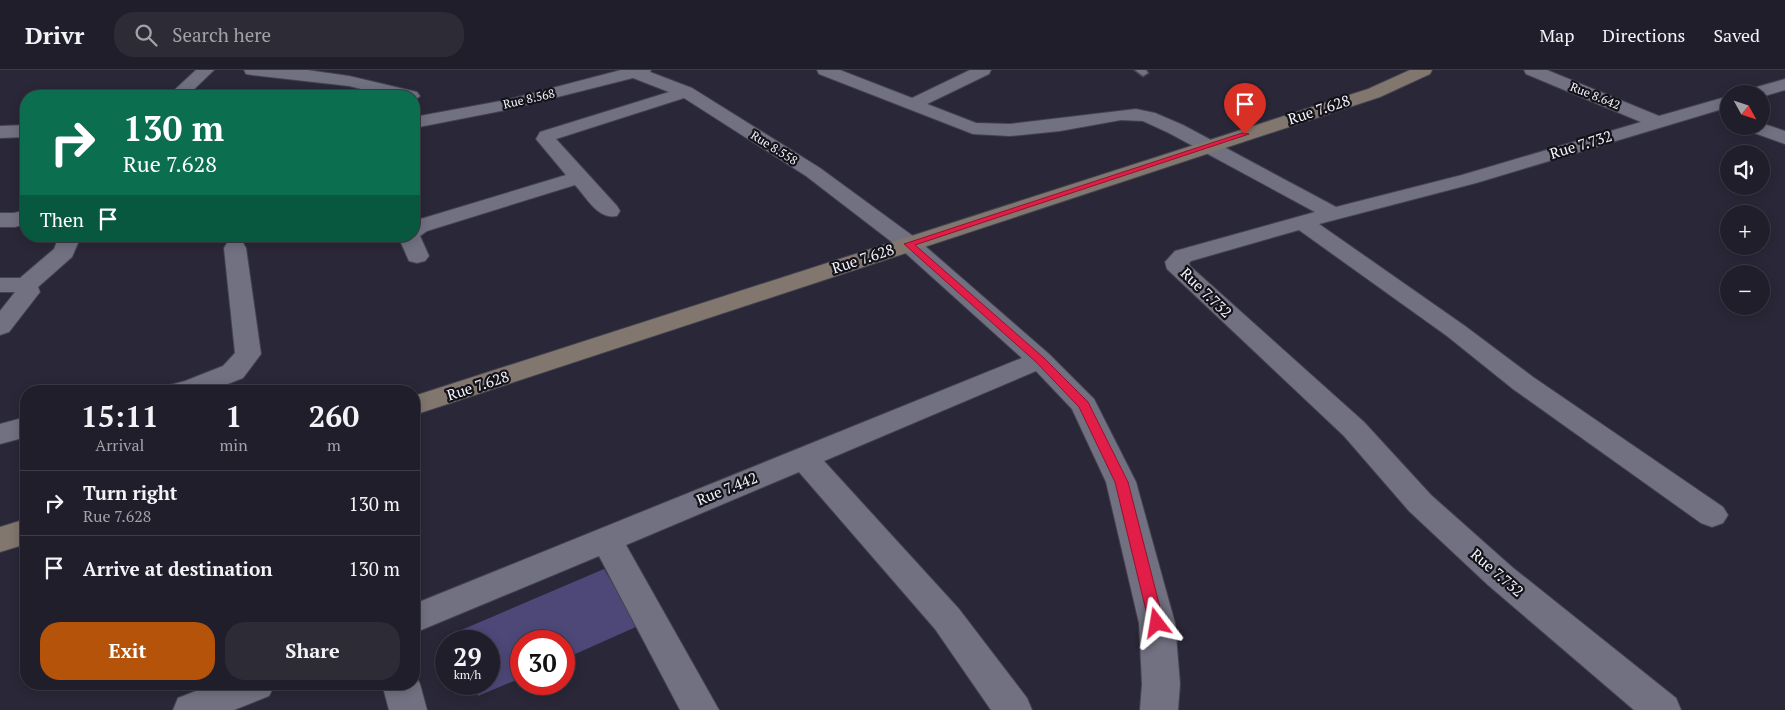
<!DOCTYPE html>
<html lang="en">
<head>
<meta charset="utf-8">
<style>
  :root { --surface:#201e2a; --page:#2d2b36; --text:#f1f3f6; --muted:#a2a2a8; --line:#3d3c47; --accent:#b45309 }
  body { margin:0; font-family:"PT Serif",serif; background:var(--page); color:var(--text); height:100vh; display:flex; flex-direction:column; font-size:19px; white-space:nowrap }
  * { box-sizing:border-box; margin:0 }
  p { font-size:16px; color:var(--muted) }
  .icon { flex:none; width:28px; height:28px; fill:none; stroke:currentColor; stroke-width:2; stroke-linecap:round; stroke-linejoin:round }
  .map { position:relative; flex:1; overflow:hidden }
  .side { position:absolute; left:20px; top:315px; width:400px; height:305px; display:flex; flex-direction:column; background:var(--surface); border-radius:20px; box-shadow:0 2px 12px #0003,0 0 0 1px var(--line) }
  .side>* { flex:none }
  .top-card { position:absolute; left:20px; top:20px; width:400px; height:152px; border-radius:20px; box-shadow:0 2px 12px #0003,0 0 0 1px var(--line); background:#0b6e4f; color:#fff; overflow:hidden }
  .needle { width:32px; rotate:130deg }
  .tools { position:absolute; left:1720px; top:15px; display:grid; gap:10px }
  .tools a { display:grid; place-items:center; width:50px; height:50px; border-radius:50%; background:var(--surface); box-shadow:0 2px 12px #0003,0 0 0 1px var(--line); font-size:25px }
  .speed { position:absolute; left:435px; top:560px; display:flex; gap:10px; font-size:25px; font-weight:700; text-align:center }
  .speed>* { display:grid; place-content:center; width:65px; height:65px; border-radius:50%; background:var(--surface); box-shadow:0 2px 12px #0003,0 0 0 1px var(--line); line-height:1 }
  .speed small { font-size:12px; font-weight:400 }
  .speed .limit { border:8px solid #d22; background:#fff; color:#111 }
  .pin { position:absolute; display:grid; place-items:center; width:42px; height:42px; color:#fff; margin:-51px -21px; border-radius:50% 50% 50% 0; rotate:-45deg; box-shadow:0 0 5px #0007 }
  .pin .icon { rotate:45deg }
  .me { position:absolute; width:55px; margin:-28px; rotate:346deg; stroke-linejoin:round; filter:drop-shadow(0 0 4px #0008) }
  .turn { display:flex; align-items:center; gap:18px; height:105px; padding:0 20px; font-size:22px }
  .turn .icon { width:65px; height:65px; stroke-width:2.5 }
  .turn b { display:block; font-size:35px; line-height:42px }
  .then { display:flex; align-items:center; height:48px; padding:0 20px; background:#0003; gap:10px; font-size:19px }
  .eta { display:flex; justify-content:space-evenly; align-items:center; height:85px; text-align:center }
  .eta b { font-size:30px; font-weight:600; line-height:35px }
  .button { display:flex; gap:10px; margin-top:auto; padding:10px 20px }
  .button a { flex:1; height:58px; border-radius:20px; background:var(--accent); color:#fff; font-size:20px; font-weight:600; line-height:58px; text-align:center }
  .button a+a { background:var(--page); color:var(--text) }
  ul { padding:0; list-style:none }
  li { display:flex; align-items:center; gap:15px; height:65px; padding:0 20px; border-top:1px solid var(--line) }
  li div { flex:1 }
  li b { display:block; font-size:19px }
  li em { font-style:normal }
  header { display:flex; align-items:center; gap:30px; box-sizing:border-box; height:70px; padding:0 25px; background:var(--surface); border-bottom:1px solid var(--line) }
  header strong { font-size:24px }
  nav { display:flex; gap:28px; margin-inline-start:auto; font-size:18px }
  .search { width:350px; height:45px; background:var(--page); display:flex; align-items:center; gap:12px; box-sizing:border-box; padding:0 18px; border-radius:20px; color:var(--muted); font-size:19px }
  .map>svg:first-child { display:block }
  .green { fill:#4e4879 }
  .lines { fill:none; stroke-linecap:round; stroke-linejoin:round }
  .lane-casing { stroke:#444350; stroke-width:3 }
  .street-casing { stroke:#444350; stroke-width:2 }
  .secondary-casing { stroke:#444350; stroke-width:2 }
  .lane { fill:#727182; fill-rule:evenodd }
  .street { fill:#727182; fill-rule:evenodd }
  .secondary { fill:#82776e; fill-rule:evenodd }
  .route { fill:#e11d48; stroke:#92132f }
  .labels { text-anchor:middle; stroke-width:4.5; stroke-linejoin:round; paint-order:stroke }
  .far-street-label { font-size:12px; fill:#f3f3fd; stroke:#131219 }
  .street-label { font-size:15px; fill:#f3f3fd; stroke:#131219 }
</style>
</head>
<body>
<header>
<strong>Drivr</strong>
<div class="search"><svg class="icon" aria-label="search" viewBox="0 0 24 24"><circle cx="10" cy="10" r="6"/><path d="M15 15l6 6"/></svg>Search here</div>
<nav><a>Map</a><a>Directions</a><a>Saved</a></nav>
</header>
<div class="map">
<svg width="1785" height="640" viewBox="0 0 1785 640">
  <rect width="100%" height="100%" fill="#2a2838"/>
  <path class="green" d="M604,499L638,556L564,589V571H521V608L478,626L475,614H489V571H462L459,561Z"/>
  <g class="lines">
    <defs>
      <path id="lane" d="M1135,0H1146L1148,3L1143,6Z"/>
      <g id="street">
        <path d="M196,0H214L187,26H168Z"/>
        <path d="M244,0H307L349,6L417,22L420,26L414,31V26H390L349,16L252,5L246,4Z"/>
        <path d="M621,0H651L650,2L692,18L820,98L917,169L1049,284L1094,329L1136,412L1175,553L1180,614L1178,640H1140L1142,614L1139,553L1106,412L1072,339L1036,301L824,391L959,539L1027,628L1032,640H991L935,559L799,402L626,475L719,640H680L599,486L414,563V534L1022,288L901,179L806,106L684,28L556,69L617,136L620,141L617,146C598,150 587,128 575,115L427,161L420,166L429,186L425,191L417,193L409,191L398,166H414V151L566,105L536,69L540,62L669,22L633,8L506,40L414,58V47L506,30Z"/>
        <path d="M817,0H840L912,28L970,0H991L989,4L927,34L976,53L1010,54L1136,39L1155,43L1183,55L1336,137L1462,105L1641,52L1526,4L1524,0H1547L1659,46L1729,26V37L1476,113L1319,154L1465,256L1533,307L1723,437L1728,445L1723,453L1712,457L1701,453L1513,319L1447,266L1299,160L1191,191L1189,193L1190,196L1364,352L1431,425L1512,497L1676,628L1681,640H1634L1488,515L1409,441L1344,366L1167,199L1165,192L1175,181L1315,142L1169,63L1143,51L1121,50L1060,61L1010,66L973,64L819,4Z"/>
        <path d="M1785,9V20L1761,27V24H1743L1746,20Z"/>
        <path d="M1761,53L1785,61V74L1746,60L1744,56H1761Z"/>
        <path d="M26,55V67L0,68V56Z"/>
        <path d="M26,140V154L15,157H0V143H14Z"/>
        <path d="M59,166H81L72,187L38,217L40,222L9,262L0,265V241L15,222H0V208H20L54,179Z"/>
        <path d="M235,171L243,173L246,178L261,284L243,308L210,321H166L170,315L185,311L223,296L235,283L224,178L227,173Z"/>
        <path d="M26,347V367L0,374V354Z"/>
        <path d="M414,602L420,614L427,640H389L382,614H414Z"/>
        <path d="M214,614H275L269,626L234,640H173L178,628Z"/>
      </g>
      <g id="secondary">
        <path d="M1410,0H1432L1430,4L1380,27L414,345V326L1368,19Z"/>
        <path d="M26,449V474L0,482V457Z"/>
      </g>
    </defs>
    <use href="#lane" class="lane-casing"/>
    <use href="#street" class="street-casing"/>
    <use href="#secondary" class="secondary-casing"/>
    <use href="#lane" class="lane"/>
    <use href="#street" class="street"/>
    <use href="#secondary" class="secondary"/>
  </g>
  <path class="route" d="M1242,63L1249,64L915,175L1044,288L1088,332L1128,412L1164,553L1162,558L1157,559L1152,558L1149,553L1115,412L1079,337L1036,292L904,174Z"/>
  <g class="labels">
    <g class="far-street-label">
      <text transform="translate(1595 26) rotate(22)" y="4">Rue 8.642</text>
      <text transform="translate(529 29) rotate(-13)" y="4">Rue 8.568</text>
      <text transform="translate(774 78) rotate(32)" y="4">Rue 8.558</text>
    </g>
    <g class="street-label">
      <text transform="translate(1319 40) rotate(-18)" y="5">Rue 7.628</text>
      <text transform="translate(1581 75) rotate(-17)" y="5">Rue 7.732</text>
      <text transform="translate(863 189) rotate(-18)" y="5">Rue 7.628</text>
      <text transform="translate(1206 223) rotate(44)" y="5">Rue 7.732</text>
      <text transform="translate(478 316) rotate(-18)" y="5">Rue 7.628</text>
      <text transform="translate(727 419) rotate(-22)" y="5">Rue 7.442</text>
      <text transform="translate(1497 503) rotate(41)" y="5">Rue 7.732</text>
    </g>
  </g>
</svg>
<div class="tools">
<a><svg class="needle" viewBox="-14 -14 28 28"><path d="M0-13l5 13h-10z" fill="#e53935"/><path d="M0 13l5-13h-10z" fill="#a2a2a8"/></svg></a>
<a><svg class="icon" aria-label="sound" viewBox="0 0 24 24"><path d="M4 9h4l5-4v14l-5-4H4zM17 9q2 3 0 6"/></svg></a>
<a>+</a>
<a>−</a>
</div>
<div class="speed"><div>29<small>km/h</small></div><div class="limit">30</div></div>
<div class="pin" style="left:1245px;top:64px;background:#d93025"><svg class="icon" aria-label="arrive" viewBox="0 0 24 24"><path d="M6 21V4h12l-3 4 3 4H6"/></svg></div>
<svg class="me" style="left:1157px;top:553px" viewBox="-20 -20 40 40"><path d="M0-17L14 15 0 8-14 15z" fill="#e11d48" stroke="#fff" stroke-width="4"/></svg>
<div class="top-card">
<div class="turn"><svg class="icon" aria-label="right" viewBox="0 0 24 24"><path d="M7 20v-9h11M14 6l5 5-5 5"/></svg><div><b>130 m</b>Rue 7.628</div></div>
<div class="then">Then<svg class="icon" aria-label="arrive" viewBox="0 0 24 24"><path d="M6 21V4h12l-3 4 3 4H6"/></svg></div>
</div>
<section class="side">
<div class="eta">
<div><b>15:11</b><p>Arrival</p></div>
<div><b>1</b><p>min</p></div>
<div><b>260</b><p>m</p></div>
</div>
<ul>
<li><svg class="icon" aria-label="right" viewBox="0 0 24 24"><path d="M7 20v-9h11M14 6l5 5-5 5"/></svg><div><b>Turn right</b><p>Rue 7.628</p></div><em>130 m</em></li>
<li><svg class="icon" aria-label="arrive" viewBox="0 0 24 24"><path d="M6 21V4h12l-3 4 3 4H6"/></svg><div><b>Arrive at destination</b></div><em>130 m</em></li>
</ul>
<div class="button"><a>Exit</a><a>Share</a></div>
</section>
</div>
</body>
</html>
